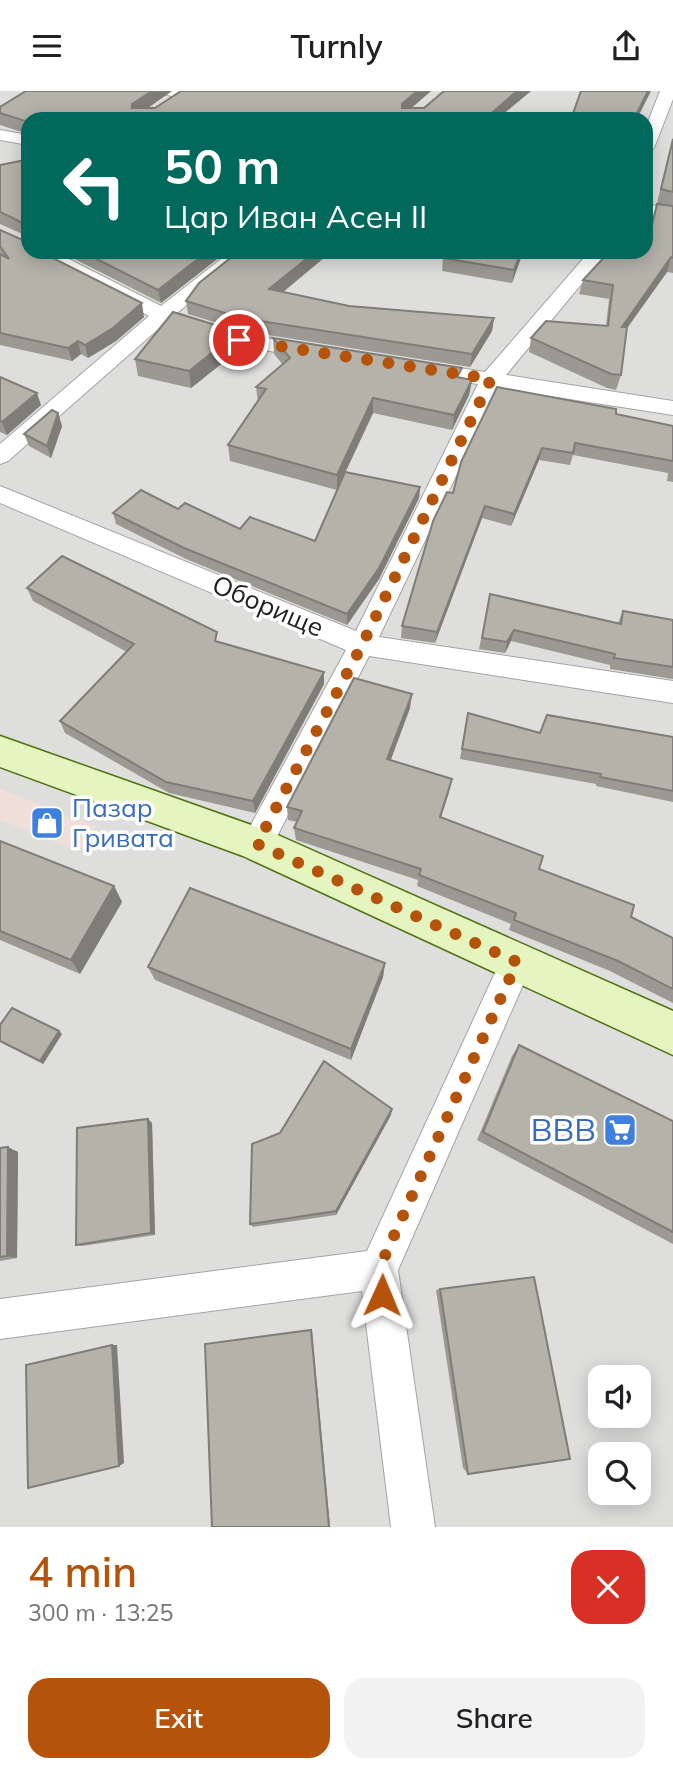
<!DOCTYPE html>
<html lang="en">
<head>
<meta charset="utf-8">
<style>
  :root { --surface:#fff; --page:#f2f2f2; --text:#202124; --muted:#757577; --accent:#b45309 }
  body { margin:0; font-family:Mulish,sans-serif; background:var(--page); color:var(--text); height:100vh; display:flex; flex-direction:column; font-size:26px; white-space:nowrap }
  * { box-sizing:border-box; margin:0 }
  p { font-size:23px; color:var(--muted) }
  .icon { flex:none; width:38px; height:38px; fill:none; stroke:currentColor; stroke-width:2; stroke-linecap:round; stroke-linejoin:round }
  .map { position:relative; height:1436px; overflow:hidden }
  .drawer { display:flex; flex-direction:column; background:var(--surface); flex:1 }
  .drawer>* { flex:none }
  .banner { position:absolute; left:21px; top:21px; width:632px; height:147px; border-radius:21px; box-shadow:0 4px 18px #0003; background:#00695c; color:#fff; overflow:hidden }
  .controls { position:absolute; left:588px; top:1274px; display:grid; gap:14px }
  .controls a { display:grid; place-items:center; width:63px; height:63px; border-radius:14px; background:var(--surface); box-shadow:0 4px 18px #0003; font-size:35px }
  .pin { position:absolute; display:grid; place-items:center; width:60px; height:60px; color:#fff; margin:-30px; border:4px solid #fff; border-radius:50%; box-shadow:0 2px 7px #0007 }
  .me { position:absolute; width:77px; margin:-38px; rotate:1deg; stroke-linejoin:round; filter:drop-shadow(0 0 5px #0008) }
  .turn { display:flex; align-items:center; gap:24px; height:147px; padding:0 28px; font-size:32px }
  .turn .icon { width:91px; height:91px; stroke-width:2.5 }
  .turn b { display:block; font-size:49px; line-height:60px }
  .round { display:grid; place-items:center; flex:none; width:74px; height:74px; border-radius:21px; background:var(--page) }
  .headline { display:flex; align-items:center; justify-content:space-between; height:119px; padding:0 28px }
  h1 { font-size:42px; font-weight:600; line-height:52px; color:var(--accent) }
  .primary-button { display:flex; gap:14px; margin-top:auto; padding:14px 28px }
  .primary-button a { flex:1; height:80px; border-radius:21px; background:var(--accent); color:#fff; font-size:28px; font-weight:600; line-height:80px; text-align:center }
  .primary-button a+a { background:var(--page); color:var(--text) }
  header { display:flex; justify-content:space-between; align-items:center; height:91px; padding:0 28px; background:var(--surface); font-size:32px; font-weight:600 }
  .map>svg:first-child { display:block }
  .residential { fill:#dededd; fill-rule:evenodd }
  .commercial { fill:#efdfd8 }
  .lines { fill:none; stroke-linecap:round; stroke-linejoin:round }
  .street-casing { stroke:#a4a4a4; stroke-width:2 }
  .secondary-casing { stroke:#4c710d; stroke-width:3 }
  .street { fill:#fff; fill-rule:evenodd }
  .secondary { fill:#e4f5c0; fill-rule:evenodd }
  .wall { fill:#9c9992 }
  .shaded-wall { fill:#7f7d77 }
  .building { fill:#b5b2aa; stroke:#7f7d77; stroke-width:2 }
  .route { stroke:#b45309; stroke-width:12; stroke-dasharray:0 21.6 }
  .labels { text-anchor:middle; stroke-width:7; stroke-linejoin:round; paint-order:stroke }
  .street-label { font-size:26px; fill:#202020; stroke:#fff }
  .shop-label { font-size:26px; fill:#366cbe; stroke:#fff; text-anchor:start }
  .near-shop-label { font-size:32px; fill:#366cbe; stroke:#fff; text-anchor:end }
</style>
</head>
<body>
<header><svg class="icon" aria-label="menu" viewBox="0 0 24 24"><path d="M4 6h16M4 12h16M4 18h16"/></svg>Turnly<svg class="icon" aria-label="share" viewBox="0 0 24 24"><path d="M12 15V3M7 8l5-5 5 5M5 13v7h14v-7"/></svg></header>
<div class="map">
<svg width="673" height="1436" viewBox="0 0 673 1436">
  <rect width="100%" height="100%" fill="#f0f0e8"/>
  <path class="residential" d="M0,0H673V1436H0ZM28,28H646V161H28ZM600,1286H639V1325H600ZM600,1363H639V1402H600Z"/>
  <path class="commercial" d="M0,698L95,735L80,761L0,729Z"/>
  <g class="lines">
    <defs>
      <g id="street">
        <path d="M163,0H187L191,4L183,9L165,3Z"/>
        <path d="M660,0H673V8L654,57L646,62V36Z"/>
        <path d="M0,39L28,44V54L0,49Z"/>
        <path d="M646,113L673,118V128L646,123Z"/>
        <path d="M31,161H55L161,215L230,161H251L177,222L242,243L313,255L320,257L323,261L320,265L313,267L239,255L165,232L8,370L0,373V353L149,225L33,165Z"/>
        <path d="M589,161H608L506,284L673,310V324L498,297L379,546L673,590V612L369,565L268,763L257,766L246,763L242,753L246,743L346,559L0,412V395L356,540L478,293L421,285L414,283L410,278L414,273L421,271L485,281Z"/>
        <path d="M517,855L529,860L533,871L398,1179L435,1436H391L362,1200L0,1248V1208L367,1160L505,860Z"/>
      </g>
      <path id="secondary" d="M0,645L271,741L673,920V964L243,765L0,676Z"/>
    </defs>
    <use href="#street" class="street-casing"/>
    <use href="#secondary" class="secondary-casing"/>
    <use href="#street" class="street"/>
    <use href="#secondary" class="secondary"/>
  </g>
  <g class="wall">
    <path d="M26,0H172L147,17H155L181,0H431L411,17H424L444,0H531L497,28H28V43L0,34V16Z"/>
    <path d="M673,46V182L667,181L626,238L621,284L616,299L607,297L529,261L531,247L606,235L609,208L579,203L583,189L646,161V156L657,113L662,114L657,112Z"/>
    <path d="M28,64V149L27,145L0,133V74L25,69Z"/>
    <path d="M0,139L28,154L144,226L116,250L88,267L81,263L72,270L0,254V163L2,164L0,161Z"/>
    <path d="M61,161H226L161,212Z"/>
    <path d="M238,161H331L282,201L349,215L494,227L492,240L470,276L243,240L188,223L186,210Z"/>
    <path d="M446,161H523L512,192L442,180L443,167Z"/>
    <path d="M238,241L240,258L191,297L138,285L135,268Z"/>
    <path d="M273,247L472,289L469,304L452,339L373,322L337,399L230,370L228,354L258,311L256,296L283,274L274,263Z"/>
    <path d="M0,286L41,314L7,344L0,341Z"/>
    <path d="M58,322L62,335L51,367L29,355L24,343Z"/>
    <path d="M616,323L673,335V391L667,390L668,382L573,364L570,374L539,369L511,435L482,427L435,552L401,547L402,535L453,402L461,371Z"/>
    <path d="M420,396L419,407L379,488L347,534L186,468L116,433L113,422L178,418L240,438L315,450Z"/>
    <path d="M27,497L324,581V593L255,722L169,702L65,642L60,630L127,561L33,510Z"/>
    <path d="M490,503L618,532L623,520L673,529V588L610,578V574L511,550L505,562L479,558Z"/>
    <path d="M410,617L390,669L449,701L441,726L673,847V912L610,880L509,839L511,833L417,795L418,789L296,749L294,737L297,731L288,729L287,716Z"/>
    <path d="M468,622L540,642L673,646V711L596,695V693L460,668Z"/>
    <path d="M0,750L114,795L122,811L80,883L0,849Z"/>
    <path d="M385,872L383,886L351,969L155,889L148,876Z"/>
    <path d="M0,934L62,943L43,973L0,951Z"/>
    <path d="M519,954L673,1030V1153L477,1049L512,965Z"/>
    <path d="M391,1024L336,1124L253,1136L250,1133Z"/>
    <path d="M152,1032L155,1144L82,1155L76,1154Z"/>
    <path d="M0,1057L18,1061L17,1167L0,1170Z"/>
    <path d="M440,1198L468,1383L463,1377L436,1199Z"/>
  </g>
  <g class="shaded-wall">
    <path d="M152,0H172L135,26L132,17V13Z"/>
    <path d="M417,0H431L401,26L402,13Z"/>
    <path d="M517,0H531L497,28H485Z"/>
    <path d="M648,0H651L637,28H634Z"/>
    <path d="M207,161H226L161,212L158,199Z"/>
    <path d="M315,161H331L270,212L269,198Z"/>
    <path d="M521,161H523L512,192L514,179Z"/>
    <path d="M671,166L667,181L618,250L622,236Z"/>
    <path d="M142,212L144,226L116,250L88,267L85,254Z"/>
    <path d="M494,227L492,240L470,276L472,263Z"/>
    <path d="M238,241L240,258L191,297L189,280Z"/>
    <path d="M78,250L81,263L72,270L68,257Z"/>
    <path d="M472,289L469,304L452,339L454,324Z"/>
    <path d="M37,302L41,314L7,344L2,331Z"/>
    <path d="M373,307V322L337,399V384Z"/>
    <path d="M58,322L62,335L51,367L47,355Z"/>
    <path d="M542,357L539,369L511,435L514,423Z"/>
    <path d="M420,396L419,407L379,488L347,534V523Z"/>
    <path d="M485,415L482,427L435,552L437,541Z"/>
    <path d="M514,539L511,550L505,562L507,551Z"/>
    <path d="M324,581V593L255,722L253,710Z"/>
    <path d="M412,603L410,617L386,682L387,668Z"/>
    <path d="M452,688L449,701L437,738L440,726Z"/>
    <path d="M114,795L122,811L80,883L71,869Z"/>
    <path d="M385,872L383,886L351,969V958Z"/>
    <path d="M59,940L62,943L43,973L40,970Z"/>
    <path d="M392,1018L391,1024L336,1124V1120Z"/>
    <path d="M148,1028L152,1032L155,1144L151,1142Z"/>
    <path d="M8,1056L18,1061L17,1167L7,1165Z"/>
    <path d="M311,1239H312L330,1436H329Z"/>
    <path d="M112,1254H117L124,1372L119,1375Z"/>
  </g>
  <g class="building">
    <path d="M26,0H152L132,13V17H155L181,0H417L402,13V17H424L444,0H517L485,28H28V31L0,22V16Z"/>
    <path d="M581,0H648L634,28H571Z"/>
    <path d="M673,48V101L661,98Z"/>
    <path d="M28,64V145H27L25,133L0,121V74L25,69Z"/>
    <path d="M657,113L673,115V167L671,166L622,236H627L621,284L611,283L531,247L546,230L608,235L613,194L583,189L609,161L645,162Z"/>
    <path d="M0,139L25,150L28,154V161H41L142,212L113,237L85,254L78,250L68,257L0,242V163L9,168L0,155Z"/>
    <path d="M83,161H207L158,199Z"/>
    <path d="M238,161H315L269,198L349,215L494,227L472,263L241,227L186,210L199,192Z"/>
    <path d="M446,161H521L514,179L443,167Z"/>
    <path d="M173,221L238,241L189,280L135,268Z"/>
    <path d="M273,247L462,277L457,286L472,289L454,324L373,307L337,384L228,354L266,298L256,296L290,267Z"/>
    <path d="M0,286L37,302L2,331L0,330Z"/>
    <path d="M497,296L616,318V323L673,335V370L575,352L573,362L542,357L514,423L485,415L437,541L402,535L433,430L447,401L453,402L461,371Z"/>
    <path d="M52,319L58,322L47,355L24,343Z"/>
    <path d="M345,381L420,396L379,477L347,523L184,457L113,422L141,399L178,418L185,412L240,438L250,426L315,450Z"/>
    <path d="M62,465L217,541L215,550L324,581L253,710L166,691L60,630L134,553L27,497Z"/>
    <path d="M490,503L621,533L623,520L673,529V576L614,567L615,563L514,539L507,551L482,547Z"/>
    <path d="M354,587L412,603L387,668L452,688L440,726L543,765L539,778L634,814L631,826L673,847V898L618,870L514,829L516,822L419,784L421,778L294,737L302,720L287,716Z"/>
    <path d="M468,622L540,642L547,624L673,646V700L600,686L601,683L462,658Z"/>
    <path d="M0,750L114,795L71,869L0,840Z"/>
    <path d="M190,797L385,872L351,958L148,876Z"/>
    <path d="M12,917L59,940L40,970L0,950V934Z"/>
    <path d="M519,954L673,1030V1141L483,1041Z"/>
    <path d="M324,970L392,1018L336,1120L250,1133L252,1053L280,1042Z"/>
    <path d="M148,1028L151,1142L76,1154L77,1037Z"/>
    <path d="M8,1056L7,1165L0,1166V1057Z"/>
    <path d="M534,1186L570,1368L468,1383L440,1198Z"/>
    <path d="M311,1239L329,1436H212L205,1253Z"/>
    <path d="M112,1254L119,1375L28,1397L26,1274Z"/>
  </g>
  <g class="lines">
    <path class="route" d="M239,249L491,288L362,554L257,753L517,871L379,1178L382,1204"/>
  </g>
  <defs>
    <symbol id="shop-square" viewBox="-11 -11 22 22"><rect x="-9" y="-9" width="18" height="18" rx="4" fill="#3f7fe0" stroke="#fff"/><path d="M-5-2.5h2.3a2.7 3.5 0 0 1 5.4 0H5L5.5 6h-11ZM-1.5-2.5h3a1.5 2.3 0 0 0-3 0Z" fill="#fff"/></symbol>
    <symbol id="supermarket-square" viewBox="-11 -11 22 22"><rect x="-9" y="-9" width="18" height="18" rx="4" fill="#3f7fe0" stroke="#fff"/><path d="M-6-5.5h2.5l.6 2H6L4.5 2H-2.5L-4.4-4H-6ZM-1.5 3.2a1.3 1.3 0 1 0 .1 0ZM3 3.2a1.3 1.3 0 1 0 .1 0Z" fill="#fff"/></symbol>
  </defs>
  <g fill-rule="evenodd">
    <use href="#shop-square" x="28" y="713" width="38" height="38"/>
    <use href="#supermarket-square" x="601" y="1020" width="38" height="38"/>
  </g>
  <g class="labels">
    <g class="street-label">
      <text transform="translate(268 515) rotate(23)" y="9">Оборище</text>
    </g>
    <g class="shop-label">
      <text x="72" y="726">Пазар<tspan x="72" dy="30">Гривата</tspan></text>
    </g>
    <g class="near-shop-label">
      <text x="596" y="1050">BBB</text>
    </g>
  </g>
</svg>
<div class="controls">
<a><svg class="icon" aria-label="sound" viewBox="0 0 24 24"><path d="M4 9h4l5-4v14l-5-4H4zM17 9q2 3 0 6"/></svg></a>
<a><svg class="icon" aria-label="search" viewBox="0 0 24 24"><circle cx="10" cy="10" r="6"/><path d="M15 15l6 6"/></svg></a>
</div>
<div class="pin" style="left:239px;top:249px;background:#d93025"><svg class="icon" aria-label="arrive" viewBox="0 0 24 24"><path d="M6 21V4h12l-3 4 3 4H6"/></svg></div>
<svg class="me" style="left:382px;top:1204px" viewBox="-20 -20 40 40"><path d="M0-17L14 15 0 8-14 15z" fill="#b45309" stroke="#fff" stroke-width="4"/></svg>
<div class="banner">
<div class="turn"><svg class="icon" aria-label="left" viewBox="0 0 24 24"><path d="M17 20v-9H6M10 6l-5 5 5 5"/></svg><div><b>50 m</b>Цар Иван Асен II</div></div>
</div>
</div>
<section class="drawer">
<div class="headline"><div><h1>4 min</h1><p>300 m · 13:25</p></div><a class="round" style="background:#d93025;color:#fff"><svg class="icon" aria-label="close" viewBox="0 0 24 24"><path d="M6 6l12 12M18 6L6 18"/></svg></a></div>
<div class="primary-button"><a>Exit</a><a>Share</a></div>
</section>
</body>
</html>
